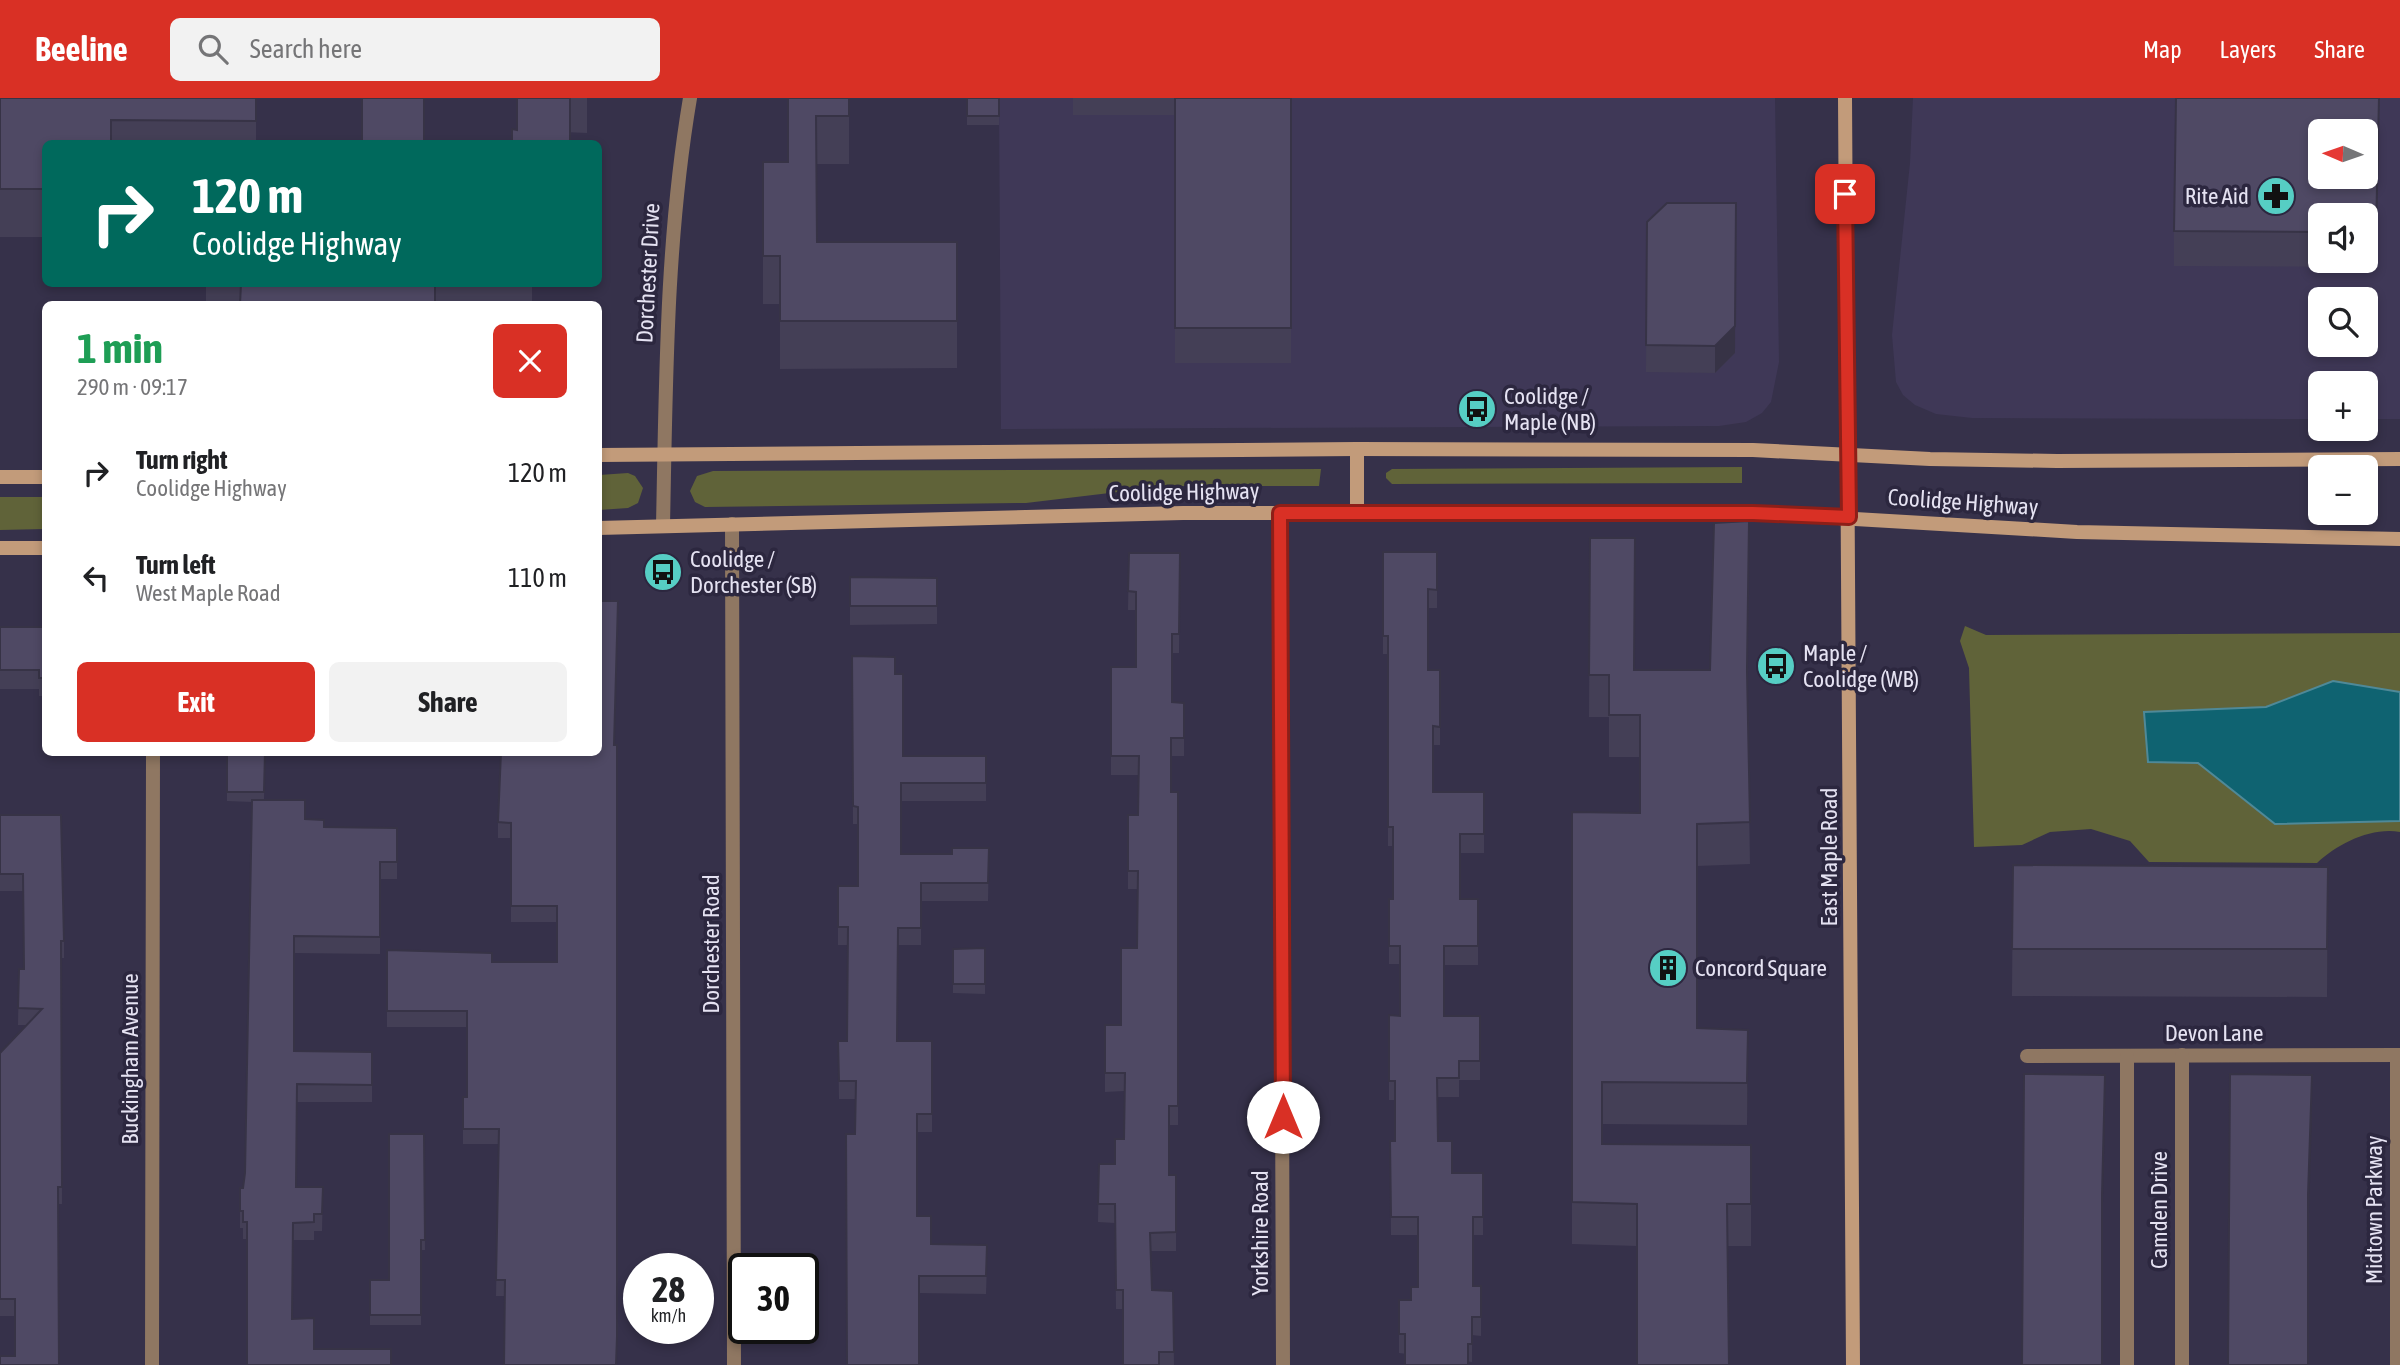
<!DOCTYPE html>
<html lang="en">
<head>
<meta charset="utf-8">
<style>
  :root { --surface:#fff; --page:#f2f2f2; --text:#202124; --muted:#757577; --accent:#d93025 }
  body { margin:0; font-family:"Asap Condensed",sans-serif; background:var(--page); color:var(--text); height:100vh; display:flex; flex-direction:column; font-size:26px; white-space:nowrap }
  * { box-sizing:border-box; margin:0 }
  p { font-size:23px; color:var(--muted) }
  .icon { flex:none; width:38px; height:38px; fill:none; stroke:currentColor; stroke-width:2; stroke-linecap:round; stroke-linejoin:round }
  .map { position:relative; flex:1; overflow:hidden }
  .side { position:absolute; left:42px; top:203px; width:560px; height:455px; display:flex; flex-direction:column; background:var(--surface); border-radius:10px; box-shadow:0 4px 10px #0003 }
  .side>* { flex:none }
  .top-card { position:absolute; left:42px; top:42px; width:560px; height:147px; border-radius:10px; box-shadow:0 4px 10px #0003; background:#00695c; color:#fff; overflow:hidden }
  .needle { width:46px; rotate:272deg }
  .controls { position:absolute; left:2308px; top:21px; display:grid; gap:14px }
  .controls a { display:grid; place-items:center; width:70px; height:70px; border-radius:10px; background:var(--surface); box-shadow:0 4px 10px #0003; font-size:35px }
  .speed { position:absolute; left:623px; top:1155px; display:flex; gap:14px; font-size:35px; font-weight:700; text-align:center }
  .speed>* { display:grid; place-content:center; width:91px; height:91px; border-radius:50%; background:var(--surface); box-shadow:0 4px 10px #0003; line-height:1 }
  .speed small { font-size:18px; font-weight:400 }
  .speed .limit { border:4px solid #111; border-radius:10px; background:#fff; color:#111 }
  .pin { position:absolute; display:grid; place-items:center; width:60px; height:60px; color:#fff; margin:-30px; border-radius:14px; box-shadow:0 4px 10px #0006 }
  .me { position:absolute; width:77px; margin:-38px; rotate:0deg; stroke-linejoin:round; filter:drop-shadow(0 0 5px #0008) }
  .turn { display:flex; align-items:center; gap:24px; height:147px; padding:0 35px; font-size:32px }
  .turn .icon { width:91px; height:91px; stroke-width:2.5 }
  .turn b { display:block; font-size:49px; line-height:60px }
  .round { display:grid; place-items:center; flex:none; width:74px; height:74px; border-radius:10px; background:var(--page) }
  .overview { display:flex; align-items:center; justify-content:space-between; height:119px; padding:0 35px }
  h1 { font-size:42px; font-weight:700; line-height:52px; color:#1e9e55 }
  .cta { display:flex; gap:14px; margin-top:auto; padding:14px 35px }
  .cta a { flex:1; height:80px; border-radius:10px; background:var(--accent); color:#fff; font-size:28px; font-weight:700; line-height:80px; text-align:center }
  .cta a+a { background:var(--page); color:var(--text) }
  ul { padding:0; list-style:none }
  li { display:flex; align-items:center; gap:21px; height:105px; padding:0 35px }
  li div { flex:1 }
  li b { display:block; font-size:26px }
  li em { font-style:normal }
  header { display:flex; align-items:center; gap:42px; box-sizing:border-box; height:98px; padding:0 35px; background:var(--accent); color:#fff }
  header strong { font-size:33px }
  nav { display:flex; gap:38px; margin-inline-start:auto; font-size:24px }
  .search { width:490px; height:63px; background:var(--page); display:flex; align-items:center; gap:18px; box-sizing:border-box; padding:0 24px; border-radius:10px; color:var(--muted); font-size:26px }
  .map>svg:first-child { display:block }
  .built { fill:#3f3857; fill-rule:evenodd }
  .green { fill:#606339 }
  .water { fill:#0f6371; stroke:#4f8998; stroke-width:2 }
  .lines { fill:none; stroke-linecap:round; stroke-linejoin:round }
  .street { stroke:#8f7762; stroke-width:14 }
  .secondary { stroke:#c29b7a; stroke-width:14 }
  .wall { fill:#443f56; fill-rule:evenodd }
  .shaded-wall { fill:#373346 }
  .building { fill:#4f4964; stroke:#373346; stroke-width:2; fill-rule:evenodd }
  .route-casing { stroke:#8d1f18; stroke-width:18 }
  .route { stroke:#d93025; stroke-width:12 }
  .labels { text-anchor:middle; stroke-width:7; stroke-linejoin:round; paint-order:stroke }
  .poi-label { font-size:23px; fill:#e5e2f2; stroke:#2c273f; text-anchor:start }
  .street-label { font-size:23px; fill:#e5e2f2; stroke:#2c273f }
</style>
</head>
<body>
<header>
<strong>Beeline</strong>
<div class="search"><svg class="icon" aria-label="search" viewBox="0 0 24 24"><circle cx="10" cy="10" r="6"/><path d="M15 15l6 6"/></svg>Search here</div>
<nav><a>Map</a><a>Layers</a><a>Share</a></nav>
</header>
<div class="map">
<svg width="2400" height="1267" viewBox="0 0 2400 1267">
  <rect width="100%" height="100%" fill="#36314a"/>
  <g class="built">
    <path d="M999,0H1775L1779,264L1771,304L1762,315L1746,324L1719,328L1001,331Z"/>
    <path d="M1913,0H2400V321H2366V285H2320V321L1972,320L1936,316L1915,307L1903,297L1896,284L1892,237L1910,65ZM2320,33H2366V79H2320ZM2320,117H2366V163H2320ZM2320,201H2366V247H2320Z"/>
  </g>
  <g class="green">
    <path d="M1742,369V385L1392,386L1386,380V375L1392,371Z"/>
    <path d="M1321,371L1319,388H1168L1026,405L705,409L695,404L690,393L697,378L713,373Z"/>
    <path d="M628,375L635,378L643,390L638,405L628,410L599,412V377Z"/>
    <path d="M0,399H45V431L0,432Z"/>
    <path d="M1965,528L1986,537L2400,535V734C2370,729 2338,746 2317,765L2149,764L2130,743L2091,731L2050,734L2022,747L1974,749L1969,570L1960,543Z"/>
  </g>
  <path class="water" d="M2333,583L2400,594V723L2275,726L2198,665L2148,664L2144,614L2266,609Z"/>
  <g class="lines">
    <g class="street">
      <path d="M1280,416L1283,1267"/>
      <path d="M732,426L734,1267"/>
      <path d="M663,427C666,283 666,142 690,0"/>
      <path d="M2397,957V1267"/>
      <path d="M2027,958L2400,957"/>
      <path d="M2127,958V1267"/>
      <path d="M152,1267L153,654"/>
      <path d="M2182,1267V957"/>
    </g>
    <g class="secondary">
      <path d="M1845,0L1853,1267"/>
      <path d="M598,357L1357,351L1753,352L1930,361L2057,363L2400,361"/>
      <path d="M0,379H46"/>
      <path d="M1357,413V351"/>
      <path d="M598,430L1183,415H1753L2077,434L2400,441"/>
      <path d="M0,450H46"/>
    </g>
  </g>
  <g class="wall">
    <path d="M0,0H256V46H46V139H0Z"/>
    <path d="M517,0H587V35L517,32Z"/>
    <path d="M788,0H849V66H816L817,144H957V270L780,271V206H763V64H788Z"/>
    <rect x="967" y="0" width="32" height="27"/>
    <path d="M1073,0H1291V265H1175V17H1073Z"/>
    <path d="M2379,33L2376,169L2174,168V133ZM2320,117H2366V163H2320Z"/>
    <path d="M1647,124L1735,255L1715,275L1646,274Z"/>
    <rect x="206" y="186" width="326" height="20"/>
    <path d="M1590,440L1634,572H1710L1749,465L1747,590L1750,766L1697,768V930L1748,974L1747,1027L1602,1026V1046L1751,1047V1148H1637L1572,1146V714L1640,715V659H1609V619H1589Z"/>
    <path d="M1383,454H1437V510H1428V572H1440V647H1433V694H1484V755H1460V801H1478V867H1444V918H1480V982H1459V999H1437L1438,1043L1452,1075H1483V1137H1473V1188H1481V1238L1472,1237V1264L1399,1255V1202H1411L1418,1189V1137H1391L1390,1043H1395V1002H1389V917L1400,918V866H1389V801H1393V748H1388V556H1383Z"/>
    <path d="M1129,455H1180L1179,555H1172V604L1184,605V658H1171V694H1178V1027H1169V1077H1176V1153H1150L1152,1192L1173,1193L1174,1267H1123V1211H1116L1115,1125L1098,1124L1099,1066H1115L1124,1041V993L1105,994V927H1121L1137,850V791H1128V717H1138L1139,677H1111V569H1136V512H1128Z"/>
    <path d="M850,479L937,480V526L850,527Z"/>
    <path d="M0,529H46V598H39V591H0Z"/>
    <path d="M852,558L895,576L903,658H986V703H901V756H952L989,750L988,803H921V847H898L897,943H932V1034H917V1118L931,1146L987,1165L986,1196L919,1195L855,1036L856,1001H839L838,943H847V847H838V788H858V726H853Z"/>
    <path d="M615,647L617,1255L505,1198H496L499,1046H463V999H467V929H387V852L492,864H557V824H511V740H498V724Z"/>
    <path d="M227,654H265L264,702L305,721L324,729L397,730V781H380V856L294,855V953L372,954V1004H297L296,1089H323L322,1133H314V1142H293L247,1267V1141H243V1130H240V1113L245,1075L252,704L227,703Z"/>
    <path d="M0,717L64,843V860H61L62,1106H58L15,1258V1218H0V955L26,927H18L19,871H24L23,793H0Z"/>
    <path d="M2013,767L2328,816L2327,899L2012,898Z"/>
    <path d="M985,850V896L953,895V851Z"/>
    <path d="M424,1036L425,1152H421V1227H370V1182H389Z"/>
  </g>
  <g class="shaded-wall">
    <path d="M2379,0V33L2376,169V134Z"/>
    <path d="M1736,105L1735,255L1715,275V248Z"/>
    <path d="M2328,769V816L2327,899V851Z"/>
    <path d="M1748,932V974L1747,1027V985Z"/>
    <path d="M2105,977V1025L2102,1145V1097Z"/>
    <path d="M2312,977V1025L2308,1145V1097Z"/>
  </g>
  <g class="building">
    <path d="M0,0H256V23L111,22V46H46V91H0Z"/>
    <rect x="362" y="0" width="62" height="46"/>
    <path d="M517,0H570V46H512V31L517,32Z"/>
    <path d="M788,0H849V18H816L817,144H957V223H780V158H763V64H788Z"/>
    <rect x="967" y="0" width="32" height="18"/>
    <rect x="1175" y="0" width="116" height="230"/>
    <path d="M2176,0H2379L2376,134H2366V117H2320V134L2174,133ZM2320,33H2366V79H2320Z"/>
    <path d="M1667,105H1736L1735,228L1715,248L1646,247L1647,124Z"/>
    <path d="M241,186H435V204H338V206H240Z"/>
    <path d="M1749,423L1747,572L1750,724L1697,726V930L1748,932L1747,985L1602,984V1046L1751,1047V1106H1727L1729,1267H1637V1106L1572,1104V714L1640,715V617H1609V577H1589L1590,440H1635L1634,572H1710L1714,425Z"/>
    <path d="M1383,454H1437V492L1428,491V572H1440V629L1433,628V694H1484V736H1460V801H1478V848H1444V918H1480V963H1459V980H1437L1438,1043H1452V1075H1483V1119H1473V1188H1481V1219H1472V1246H1468V1267H1405V1236H1399V1202H1411V1189H1418V1119H1391L1390,1043H1395V983H1389V917L1400,918V848H1389V801H1393V729H1388V538H1383Z"/>
    <path d="M1129,455H1180L1179,536H1172V604L1184,605V640H1171V694H1178V1008H1169V1077H1176V1134L1150,1135L1152,1192L1173,1193L1174,1254H1159V1267H1123V1192H1116L1115,1106H1098L1099,1066H1115V1041H1124L1125,975H1105V927H1121V850H1137L1138,773H1128V717H1138L1139,658H1111V569H1136V494L1128,493Z"/>
    <path d="M850,479L937,480V508H850Z"/>
    <path d="M598,503H618L614,647H617V1239L616,1267H504L505,1182H496L499,1031H463V999H467V913H387V852L492,855V864H557V808H511V725L498,724L501,654H598Z"/>
    <path d="M0,529H46V580H39V572H0Z"/>
    <path d="M852,558L895,559V576H903V658H986V685H901V756H952V750H989L988,785H921V830H898L897,943H932V1016H917V1118H931V1146L987,1147L986,1178H919V1267H847L846,1036H855L856,983H839L838,943H847L848,829H838V788H858V709L853,708Z"/>
    <path d="M227,654H265L264,694H227Z"/>
    <path d="M252,702H305V721L324,722V729L397,730V764H380V839L294,838V953L372,954V987L297,986L296,1089H323L322,1116H314V1124L293,1125L292,1221L314,1220V1251H391V1267H247V1124H243V1113H240V1090H243L245,1075Z"/>
    <path d="M0,717H61L64,843H61L62,1089H58L59,1267H0V1258H15V1201H0V955L42,911L18,910L19,871H24L23,776H0Z"/>
    <path d="M2013,767L2328,769L2327,851H2012Z"/>
    <path d="M985,850V886H953V851Z"/>
    <path d="M2024,976L2105,977L2102,1097V1267H2022Z"/>
    <path d="M2230,976L2312,977L2308,1097V1267H2228Z"/>
    <path d="M389,1036H424L425,1142H421V1217H370V1182H389Z"/>
  </g>
  <g class="lines">
    <defs>
      <path id="route" d="M1283,1019L1280,415H1753L1849,419L1845,96"/>
    </defs>
    <use href="#route" class="route-casing"/>
    <use href="#route" class="route"/>
  </g>
  <defs>
    <symbol id="pharmacy-disc" viewBox="-11 -11 22 22"><circle r="9.5" fill="#56cec4" stroke="#2c273f"/><path d="M-2-6h4v4h4v4h-4v4h-4v-4h-4v-4h4Z" fill="#111"/></symbol>
    <symbol id="bus-disc" viewBox="-11 -11 22 22"><circle r="9.5" fill="#56cec4" stroke="#2c273f"/><path d="M-5-6H5V4H4V6H2V4H-2V6H-4V4H-5ZM-3.5-4V0h7V-4ZM-3.5 1.2v1.5H-2V1.2ZM2 1.2v1.5H3.5V1.2Z" fill="#111"/></symbol>
    <symbol id="building-disc" viewBox="-11 -11 22 22"><circle r="9.5" fill="#56cec4" stroke="#2c273f"/><path d="M-4-6H4V6H1V3H-1V6H-4ZM-2.5-4.3h1.7v1.8h-1.7ZM.8-4.3h1.7v1.8H.8ZM-2.5-1h1.7V.8h-1.7ZM.8-1h1.7V.8H.8Z" fill="#111"/></symbol>
  </defs>
  <g fill-rule="evenodd">
    <use href="#pharmacy-disc" x="2254" y="76" width="44" height="44"/>
    <use href="#bus-disc" x="1455" y="289" width="44" height="44"/>
    <use href="#bus-disc" x="641" y="452" width="44" height="44"/>
    <use href="#bus-disc" x="1754" y="546" width="44" height="44"/>
    <use href="#building-disc" x="1646" y="848" width="44" height="44"/>
  </g>
  <g class="labels">
    <g class="poi-label">
      <text x="2249" y="106" text-anchor="end">Rite Aid</text>
      <text x="1504" y="306">Coolidge /<tspan x="1504" dy="26">Maple (NB)</tspan></text>
      <text x="690" y="469">Coolidge /<tspan x="690" dy="26">Dorchester (SB)</tspan></text>
      <text x="1803" y="563">Maple /<tspan x="1803" dy="26">Coolidge (WB)</tspan></text>
      <text x="1695" y="878">Concord Square</text>
    </g>
    <g class="street-label">
      <text transform="translate(648 175) rotate(-87)" y="8">Dorchester Drive</text>
      <text transform="translate(1184 394) rotate(-1)" y="8">Coolidge Highway</text>
      <text transform="translate(1963 404) rotate(4)" y="8">Coolidge Highway</text>
      <text transform="translate(1829 759) rotate(-90)" y="8">East Maple Road</text>
      <text transform="translate(711 846) rotate(-90)" y="8">Dorchester Road</text>
      <text x="2214" y="943">Devon Lane</text>
      <text transform="translate(130 961) rotate(-90)" y="8">Buckingham Avenue</text>
      <text transform="translate(2159 1112) rotate(-90)" y="8">Camden Drive</text>
      <text transform="translate(2374 1112) rotate(-90)" y="8">Midtown Parkway</text>
      <text transform="translate(1260 1135) rotate(-90)" y="8">Yorkshire Road</text>
    </g>
  </g>
</svg>
<div class="controls">
<a><svg class="needle" viewBox="-14 -14 28 28"><path d="M0-13l5 13h-10z" fill="#e53935"/><path d="M0 13l5-13h-10z" fill="#757577"/></svg></a>
<a><svg class="icon" aria-label="sound" viewBox="0 0 24 24"><path d="M4 9h4l5-4v14l-5-4H4zM17 9q2 3 0 6"/></svg></a>
<a><svg class="icon" aria-label="search" viewBox="0 0 24 24"><circle cx="10" cy="10" r="6"/><path d="M15 15l6 6"/></svg></a>
<a>+</a>
<a>−</a>
</div>
<div class="speed"><div>28<small>km/h</small></div><div class="limit">30</div></div>
<div class="pin" style="left:1845px;top:96px;background:#d93025"><svg class="icon" aria-label="arrive" viewBox="0 0 24 24"><path d="M6 21V4h12l-3 4 3 4H6"/></svg></div>
<svg class="me" style="left:1283px;top:1019px" viewBox="-20 -20 40 40"><circle r="19" fill="#fff"/><path d="M0-13L10 11 0 6-10 11z" fill="#d93025"/></svg>
<div class="top-card">
<div class="turn"><svg class="icon" aria-label="right" viewBox="0 0 24 24"><path d="M7 20v-9h11M14 6l5 5-5 5"/></svg><div><b>120 m</b>Coolidge Highway</div></div>
</div>
<section class="side">
<div class="overview"><div><h1>1 min</h1><p>290 m · 09:17</p></div><a class="round" style="background:#d93025;color:#fff"><svg class="icon" aria-label="close" viewBox="0 0 24 24"><path d="M6 6l12 12M18 6L6 18"/></svg></a></div>
<ul>
<li><svg class="icon" aria-label="right" viewBox="0 0 24 24"><path d="M7 20v-9h11M14 6l5 5-5 5"/></svg><div><b>Turn right</b><p>Coolidge Highway</p></div><em>120 m</em></li>
<li><svg class="icon" aria-label="left" viewBox="0 0 24 24"><path d="M17 20v-9H6M10 6l-5 5 5 5"/></svg><div><b>Turn left</b><p>West Maple Road</p></div><em>110 m</em></li>
</ul>
<div class="cta"><a>Exit</a><a>Share</a></div>
</section>
</div>
</body>
</html>
